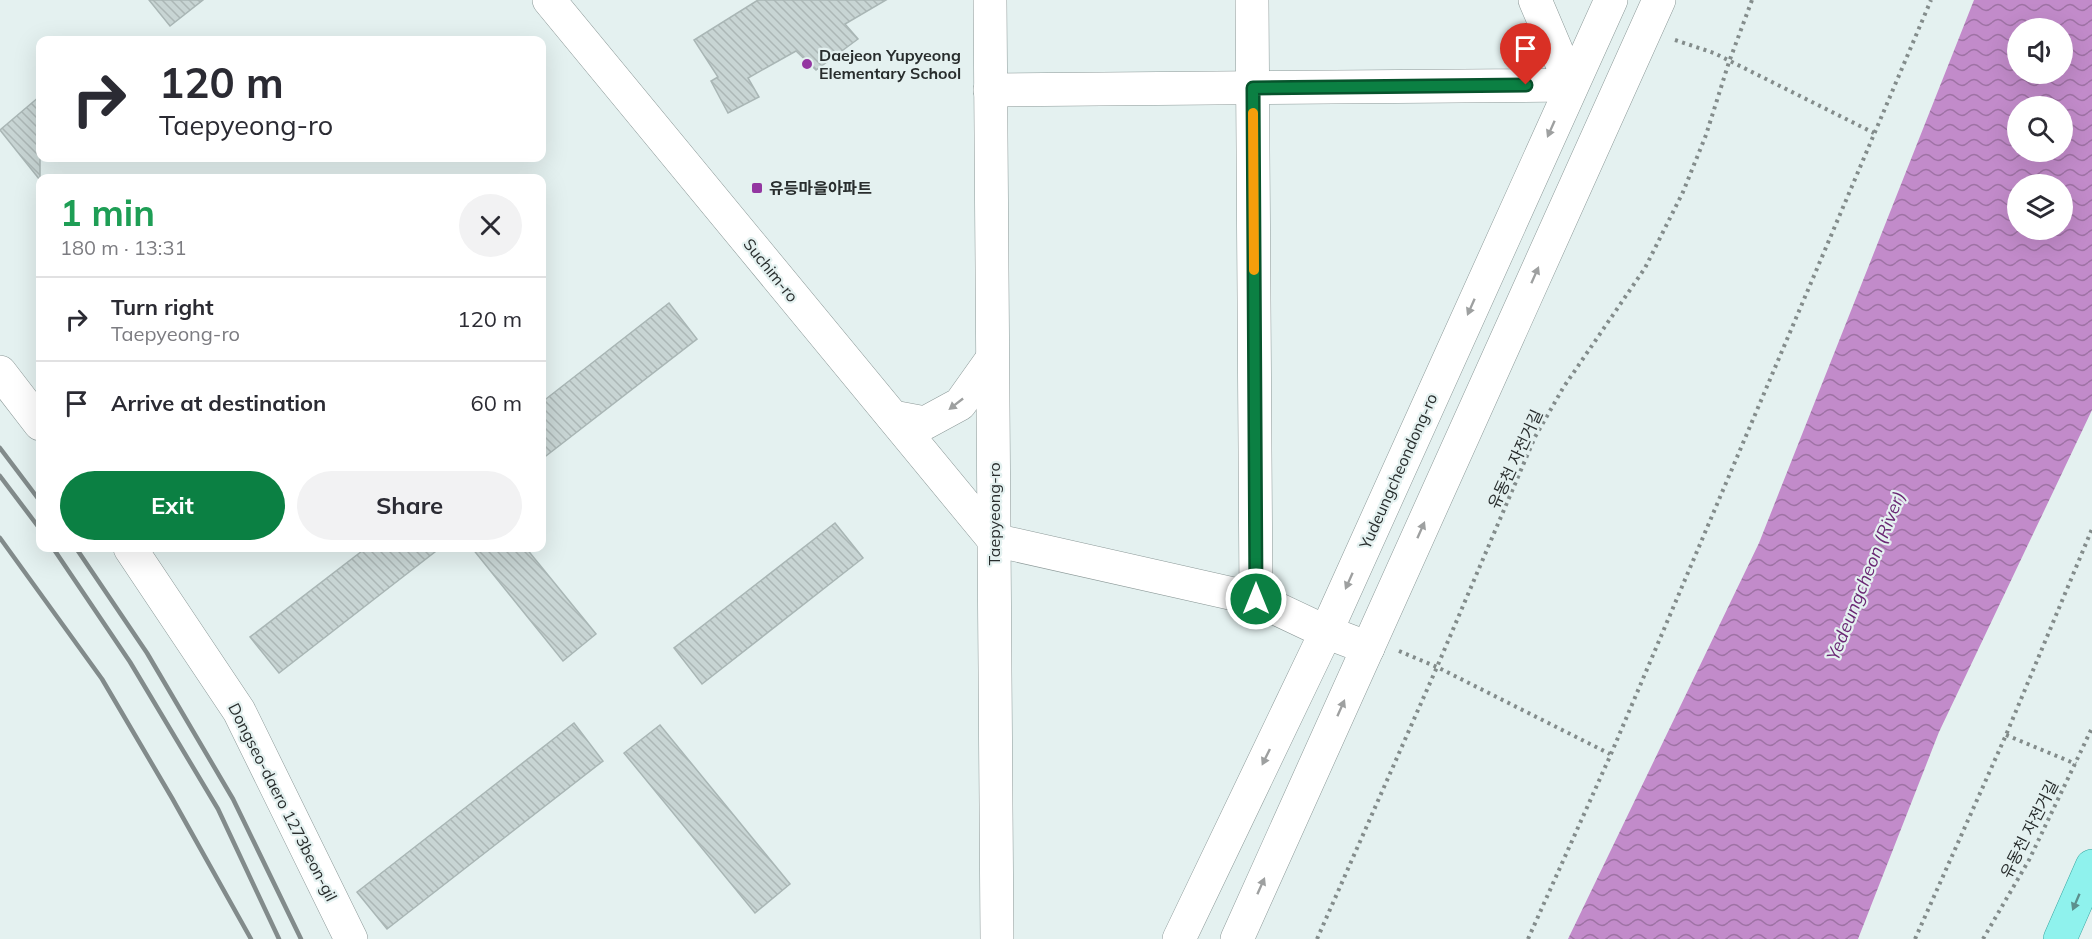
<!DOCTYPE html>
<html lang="en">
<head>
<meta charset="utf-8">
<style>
  :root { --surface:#fff; --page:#f2f2f3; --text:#2b2b33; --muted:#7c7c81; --line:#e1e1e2; --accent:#0b8043 }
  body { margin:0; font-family:Mulish,"Noto Sans KR",sans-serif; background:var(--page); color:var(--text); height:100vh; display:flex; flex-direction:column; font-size:22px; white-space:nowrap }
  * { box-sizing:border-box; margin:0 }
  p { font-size:20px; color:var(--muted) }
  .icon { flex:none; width:33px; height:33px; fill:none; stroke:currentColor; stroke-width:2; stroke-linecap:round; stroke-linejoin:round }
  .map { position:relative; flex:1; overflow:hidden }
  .sheet { position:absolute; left:36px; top:174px; width:510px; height:378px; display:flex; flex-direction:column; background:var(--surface); border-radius:12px; box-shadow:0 6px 24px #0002 }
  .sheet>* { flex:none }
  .top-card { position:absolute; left:36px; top:36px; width:510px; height:126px; border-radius:12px; box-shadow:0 6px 24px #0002; background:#fff; color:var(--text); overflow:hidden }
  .buttons { position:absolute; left:2007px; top:18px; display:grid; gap:12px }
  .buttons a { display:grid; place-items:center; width:66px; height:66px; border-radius:50%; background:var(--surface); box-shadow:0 6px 24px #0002; font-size:30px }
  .pin { position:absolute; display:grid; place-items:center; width:51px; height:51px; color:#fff; margin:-62px -26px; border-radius:50% 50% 50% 0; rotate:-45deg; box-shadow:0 0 6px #0007 }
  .pin .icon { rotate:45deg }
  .me { position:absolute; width:66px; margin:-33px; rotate:0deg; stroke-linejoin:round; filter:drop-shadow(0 0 4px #0008) }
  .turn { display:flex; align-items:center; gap:21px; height:126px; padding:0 24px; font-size:27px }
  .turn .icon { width:78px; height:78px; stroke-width:2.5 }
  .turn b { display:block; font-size:42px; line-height:51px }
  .round { display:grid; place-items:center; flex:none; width:63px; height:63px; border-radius:32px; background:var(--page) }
  .headline { display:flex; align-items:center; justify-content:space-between; height:102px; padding:0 24px }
  h1 { font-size:36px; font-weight:700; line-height:45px; color:#1e9e55 }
  .cta { display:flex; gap:12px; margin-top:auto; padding:12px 24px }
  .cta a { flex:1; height:69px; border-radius:36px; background:var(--accent); color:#fff; font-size:24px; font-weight:700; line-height:69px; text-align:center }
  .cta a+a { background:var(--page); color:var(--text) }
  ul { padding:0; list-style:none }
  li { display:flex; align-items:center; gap:18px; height:84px; padding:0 24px; border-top:2px solid var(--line) }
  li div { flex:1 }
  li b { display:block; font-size:22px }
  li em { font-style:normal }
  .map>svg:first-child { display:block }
  .water { fill:url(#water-waves); fill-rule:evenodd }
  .building { fill:url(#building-back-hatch); stroke:#a9b6b5; stroke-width:1.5 }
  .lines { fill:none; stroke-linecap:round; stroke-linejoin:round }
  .street-casing { stroke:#8c9998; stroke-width:34 }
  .secondary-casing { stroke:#8c9998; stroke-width:34 }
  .primary-casing { stroke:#3ba7a2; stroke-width:34 }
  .path { stroke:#838c8b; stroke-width:4; stroke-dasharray:3 4.5; stroke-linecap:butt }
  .street { stroke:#fff; stroke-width:33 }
  .secondary { stroke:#fff; stroke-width:33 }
  .primary { stroke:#8ff2ed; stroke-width:33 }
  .rail { stroke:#828b8b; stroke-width:4.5 }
  .oneway { fill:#9ea0a0 }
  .oneway2 { fill:#5c908d }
  .route-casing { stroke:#07532c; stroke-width:15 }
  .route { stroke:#0b8043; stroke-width:10 }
  .slow { stroke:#f59e0b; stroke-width:10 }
  .poi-dot { fill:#9336a1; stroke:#e4f1f0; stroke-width:2 }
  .labels { text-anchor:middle; stroke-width:4.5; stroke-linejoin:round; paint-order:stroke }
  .poi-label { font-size:16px; font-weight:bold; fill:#282d2d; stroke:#e4f1f0; text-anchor:start }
  .street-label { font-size:16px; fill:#282d2d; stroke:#e4f1f0 }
  .water-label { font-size:18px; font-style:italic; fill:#6a2774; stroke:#e4f1f0 }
</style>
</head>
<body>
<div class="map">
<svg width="2092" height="939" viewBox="0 0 2092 939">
  <defs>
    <pattern id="water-waves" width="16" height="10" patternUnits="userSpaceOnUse" patternTransform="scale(1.5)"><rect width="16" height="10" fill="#c28bca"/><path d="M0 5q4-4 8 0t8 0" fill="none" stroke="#9e72a4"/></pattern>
    <pattern id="building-back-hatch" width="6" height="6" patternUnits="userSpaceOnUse" patternTransform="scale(1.5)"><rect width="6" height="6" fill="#c8d5d4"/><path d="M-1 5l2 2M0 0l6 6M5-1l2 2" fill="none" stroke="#acb7b6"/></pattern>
  </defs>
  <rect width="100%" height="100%" fill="#e4f1f0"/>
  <path class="water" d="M1974,0H2092V410L1939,732L1858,939H1568L1759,543ZM2018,28H2062V74H2018ZM2018,106H2062V152H2018ZM2018,184H2062V230H2018Z"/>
  <g class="building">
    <path d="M149,0H203L170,26Z"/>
    <path d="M758,0H886L845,24L858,39L816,70L796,51L748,78L759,97L728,113L711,81L718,77L694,40Z"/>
    <path d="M40,96V180L0,130Z"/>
    <path d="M669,303L697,339L542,459V402Z"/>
    <path d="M835,523L863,558L702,684L674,648Z"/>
    <path d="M366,548H440L279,673L250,637Z"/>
    <path d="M472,548H526L596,634L563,661Z"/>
    <path d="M574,723L603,761L387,929L357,892Z"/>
    <path d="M660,725L790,884L755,913L624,753Z"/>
  </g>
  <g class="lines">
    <defs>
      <g id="street">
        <path d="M1252,0L1256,599"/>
        <path d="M990,90L1571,85L1535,0"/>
        <path d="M0,372L40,424"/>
        <path d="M994,540L1256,599L1326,632L1368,648"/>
        <path d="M130,548L239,711L351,939"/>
      </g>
      <g id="secondary">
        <path d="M549,0L994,540"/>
        <path d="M990,0L997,939"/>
        <path d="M893,417L925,423L960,404L992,359"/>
        <path d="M1179,939L1326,632L1611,0"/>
        <path d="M1237,939L1659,0"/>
      </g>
      <path id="primary" d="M2060,939L2092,866"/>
    </defs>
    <use href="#street" class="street-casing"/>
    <use href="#secondary" class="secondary-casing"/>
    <use href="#primary" class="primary-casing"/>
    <g class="path">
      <path d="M1675,40L1714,53L1874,133"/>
      <path d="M1399,651L1437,667L1610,754"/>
      <path d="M2006,735L2076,764"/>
      <path d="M1317,939L1437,667L1535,437L1563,388L1645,268L1683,192L1706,135L1729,62L1752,0"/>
      <path d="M1528,939L1611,754L1931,0"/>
      <path d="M1915,939L2006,735L2092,529"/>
      <path d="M1983,939L2029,860L2092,728"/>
    </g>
    <use href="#street" class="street"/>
    <use href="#secondary" class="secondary"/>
    <use href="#primary" class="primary"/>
    <g class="rail">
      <path d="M0,448L40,501"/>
      <path d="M0,476L40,529"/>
      <path d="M0,538L102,679L172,798L251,939"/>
      <path d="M53,548L130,662L218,809L279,939"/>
      <path d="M76,548L147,653L233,799L301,939"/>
    </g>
  </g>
  <defs><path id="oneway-solid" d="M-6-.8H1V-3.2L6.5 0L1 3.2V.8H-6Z" transform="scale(1.5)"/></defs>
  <g class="oneway">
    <use href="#oneway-solid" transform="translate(1551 129) rotate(114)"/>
    <use href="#oneway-solid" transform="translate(1535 275) rotate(-66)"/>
    <use href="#oneway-solid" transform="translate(1471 307) rotate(114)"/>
    <use href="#oneway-solid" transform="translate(956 404) rotate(142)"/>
    <use href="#oneway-solid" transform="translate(1421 530) rotate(-66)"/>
    <use href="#oneway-solid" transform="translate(1349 581) rotate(114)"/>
    <use href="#oneway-solid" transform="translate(1341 708) rotate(-66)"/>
    <use href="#oneway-solid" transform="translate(1266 757) rotate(116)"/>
    <use href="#oneway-solid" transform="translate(1261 886) rotate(-66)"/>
  </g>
  <use class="oneway2" href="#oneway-solid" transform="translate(2076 902) rotate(113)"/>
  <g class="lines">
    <defs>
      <path id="route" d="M1256,599L1253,88L1526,85"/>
    </defs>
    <use href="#route" class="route-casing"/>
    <use href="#route" class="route"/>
    <path class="slow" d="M1253,113L1254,270"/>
  </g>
  <g class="poi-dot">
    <circle cx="807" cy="64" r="6"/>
    <rect x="751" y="182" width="12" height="12" rx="3"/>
  </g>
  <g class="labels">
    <g class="poi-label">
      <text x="819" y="61">Daejeon Yupyeong<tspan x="819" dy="18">Elementary School</tspan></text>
      <text x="769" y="194">유등마을아파트</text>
    </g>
    <g class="street-label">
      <text transform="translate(771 270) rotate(51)" y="6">Suchim-ro</text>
      <text transform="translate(1515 459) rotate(-65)" y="6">유동천 자전거길</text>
      <text transform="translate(1398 471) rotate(-66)" y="6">Yudeungcheondong-ro</text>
      <text transform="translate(994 514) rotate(-90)" y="6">Taepyeong-ro</text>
      <text transform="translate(283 802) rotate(63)" y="6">Dongseo-daero 1273beon-gil</text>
      <text transform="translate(2029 829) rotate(-63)" y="6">유동천 자전거길</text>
    </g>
    <g class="water-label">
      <text transform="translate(1866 576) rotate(-68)" y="6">Yedeungcheon (River)</text>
    </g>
  </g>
</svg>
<div class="buttons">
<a><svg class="icon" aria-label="sound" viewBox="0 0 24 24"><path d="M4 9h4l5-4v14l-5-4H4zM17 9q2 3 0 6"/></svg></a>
<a><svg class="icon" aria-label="search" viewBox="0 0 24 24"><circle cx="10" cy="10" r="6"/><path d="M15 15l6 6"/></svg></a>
<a><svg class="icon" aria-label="layers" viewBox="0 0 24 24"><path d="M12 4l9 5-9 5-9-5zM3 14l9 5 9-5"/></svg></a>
</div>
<div class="pin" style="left:1526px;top:85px;background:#d93025"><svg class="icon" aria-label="arrive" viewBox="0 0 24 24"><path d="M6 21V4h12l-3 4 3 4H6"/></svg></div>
<svg class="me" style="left:1256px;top:599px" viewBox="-20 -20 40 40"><circle r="17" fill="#0b8043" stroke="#fff" stroke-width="3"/><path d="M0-11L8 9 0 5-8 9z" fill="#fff"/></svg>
<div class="top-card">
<div class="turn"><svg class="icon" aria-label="right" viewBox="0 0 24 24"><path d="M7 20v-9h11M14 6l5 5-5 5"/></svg><div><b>120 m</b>Taepyeong-ro</div></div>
</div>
<section class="sheet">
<div class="headline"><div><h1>1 min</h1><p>180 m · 13:31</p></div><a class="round"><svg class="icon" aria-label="close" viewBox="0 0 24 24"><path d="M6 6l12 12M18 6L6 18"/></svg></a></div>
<ul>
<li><svg class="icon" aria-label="right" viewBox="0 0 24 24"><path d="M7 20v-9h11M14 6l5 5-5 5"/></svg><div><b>Turn right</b><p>Taepyeong-ro</p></div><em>120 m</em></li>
<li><svg class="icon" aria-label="arrive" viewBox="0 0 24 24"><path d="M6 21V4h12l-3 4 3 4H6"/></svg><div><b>Arrive at destination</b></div><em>60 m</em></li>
</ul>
<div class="cta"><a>Exit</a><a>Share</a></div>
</section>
</div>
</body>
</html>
